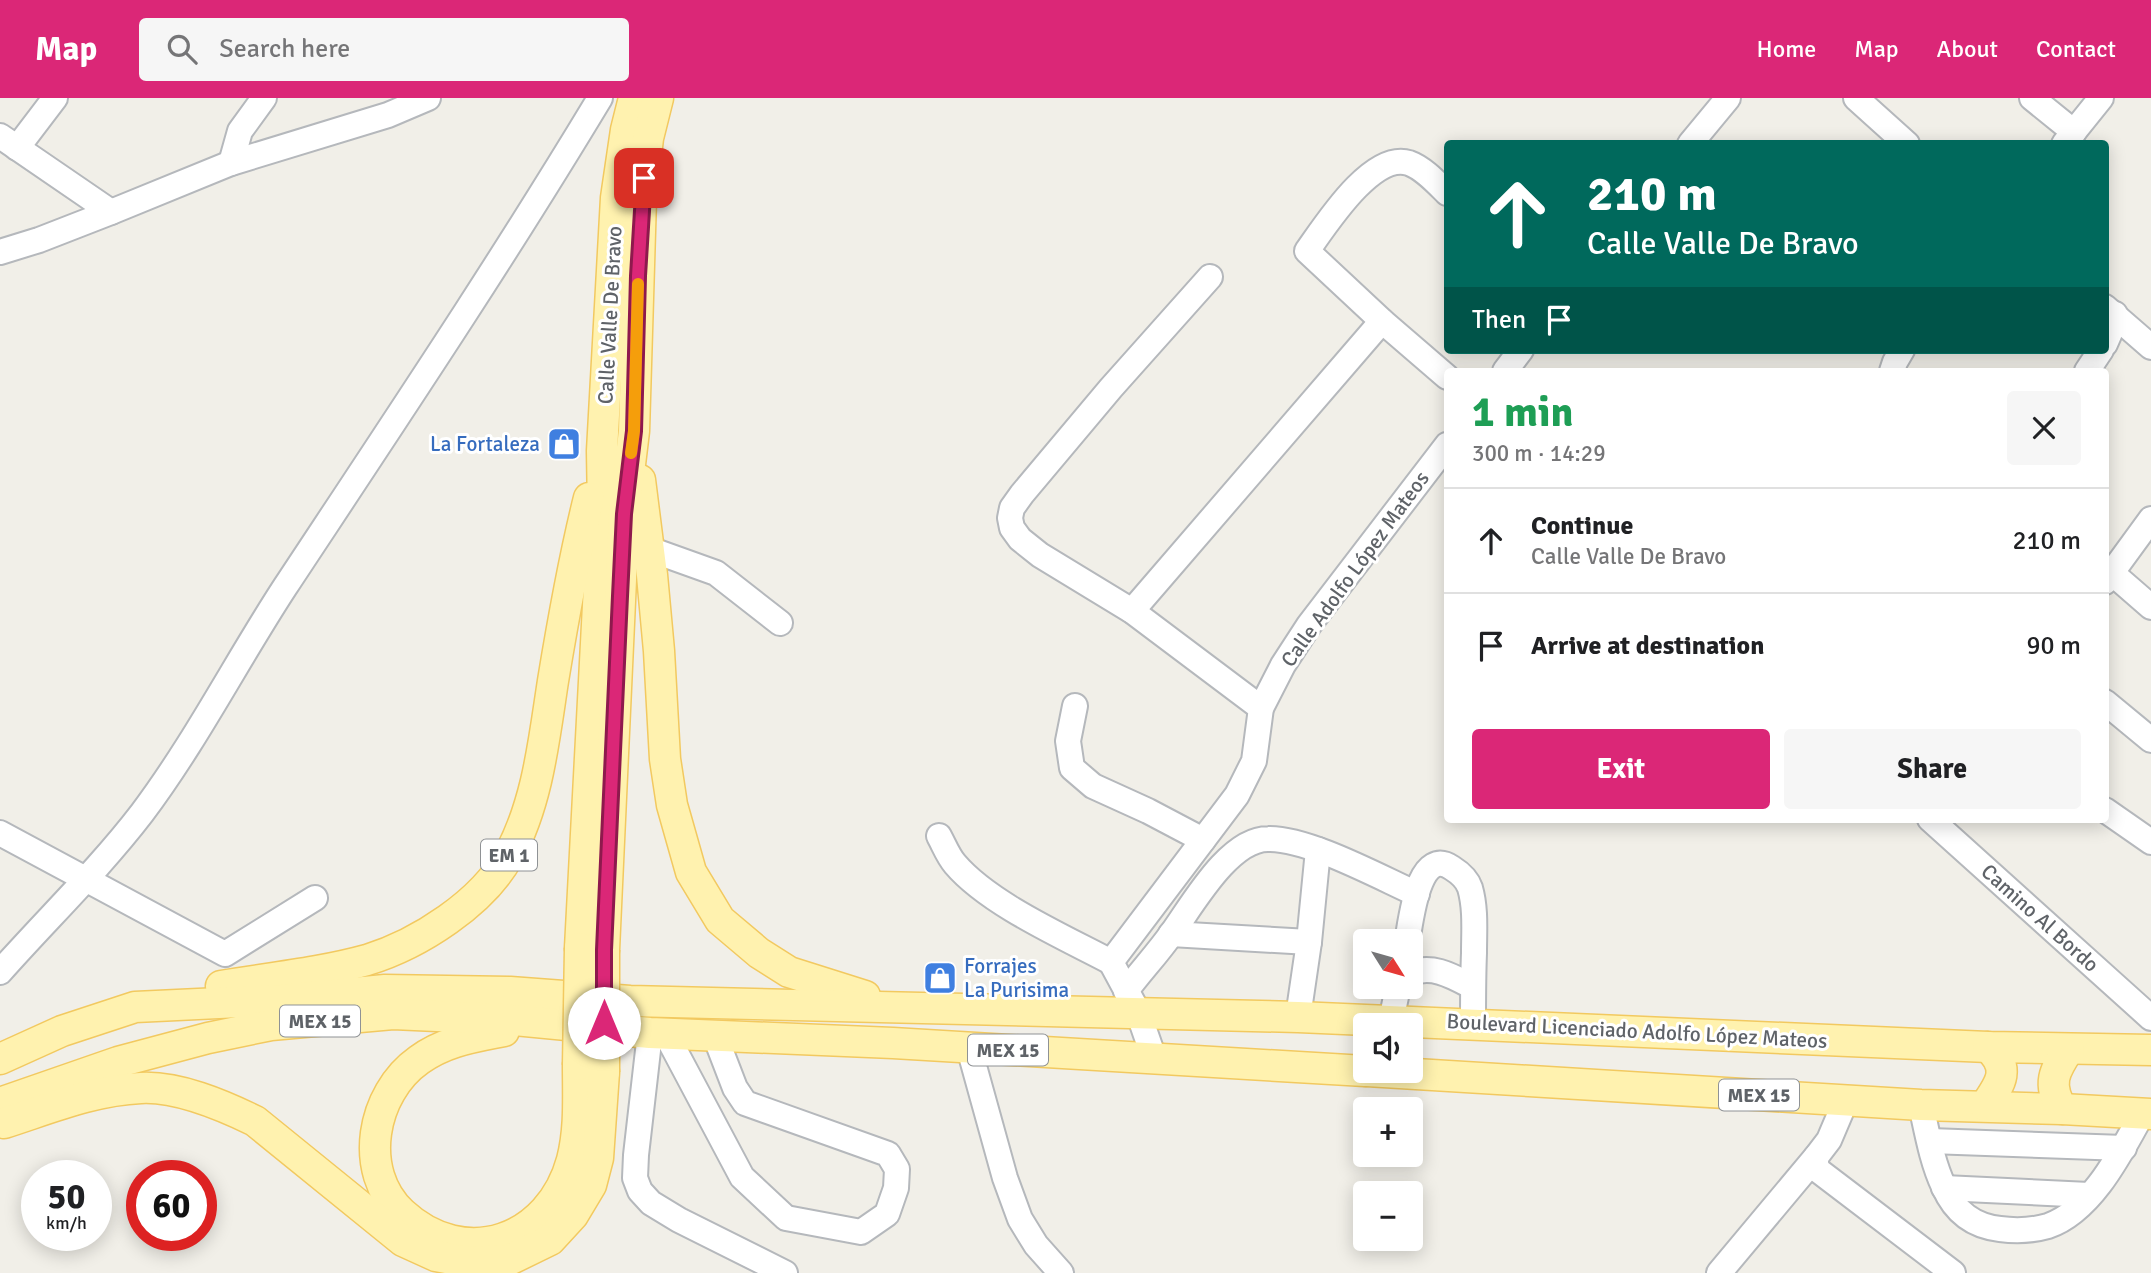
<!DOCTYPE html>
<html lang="en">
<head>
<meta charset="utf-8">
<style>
  :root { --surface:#fff; --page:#f6f6f6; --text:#202124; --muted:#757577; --line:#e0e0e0; --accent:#db2777 }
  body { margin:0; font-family:Signika,sans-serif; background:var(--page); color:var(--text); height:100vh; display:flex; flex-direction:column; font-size:26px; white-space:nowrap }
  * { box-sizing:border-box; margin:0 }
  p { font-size:23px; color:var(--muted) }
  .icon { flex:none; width:38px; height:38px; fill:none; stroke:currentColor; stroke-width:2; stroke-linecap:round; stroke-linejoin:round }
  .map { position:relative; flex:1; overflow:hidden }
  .details { position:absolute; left:1444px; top:270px; width:665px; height:455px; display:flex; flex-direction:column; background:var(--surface); border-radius:7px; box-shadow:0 4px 18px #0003 }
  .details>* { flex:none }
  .banner { position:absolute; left:1444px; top:42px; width:665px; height:214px; border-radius:7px; box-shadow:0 4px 18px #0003; background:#00695c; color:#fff; overflow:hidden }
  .needle { width:46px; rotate:127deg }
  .fabs { position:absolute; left:1353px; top:831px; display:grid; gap:14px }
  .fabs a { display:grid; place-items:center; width:70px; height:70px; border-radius:7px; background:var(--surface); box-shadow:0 4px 18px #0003; font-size:35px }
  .speed { position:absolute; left:21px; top:1062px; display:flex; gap:14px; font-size:35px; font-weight:700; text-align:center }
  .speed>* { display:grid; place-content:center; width:91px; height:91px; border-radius:50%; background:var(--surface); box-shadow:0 4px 18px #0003; line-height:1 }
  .speed small { font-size:18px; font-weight:400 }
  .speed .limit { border:10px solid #d22; background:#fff; color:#111 }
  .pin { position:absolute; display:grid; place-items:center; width:60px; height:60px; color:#fff; margin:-30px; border-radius:14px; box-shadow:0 4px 10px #0006 }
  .me { position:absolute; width:77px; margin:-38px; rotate:0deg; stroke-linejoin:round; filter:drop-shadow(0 0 5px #0008) }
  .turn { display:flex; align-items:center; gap:24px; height:147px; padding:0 28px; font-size:32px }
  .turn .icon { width:91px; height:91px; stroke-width:2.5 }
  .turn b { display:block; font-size:49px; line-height:60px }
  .then { display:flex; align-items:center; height:66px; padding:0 28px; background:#0003; gap:14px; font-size:26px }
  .round { display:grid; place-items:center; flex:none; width:74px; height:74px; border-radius:7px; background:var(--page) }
  .summary { display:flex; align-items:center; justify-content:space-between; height:119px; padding:0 28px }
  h1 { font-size:42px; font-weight:800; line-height:52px; color:#1e9e55 }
  .primary-button { display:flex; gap:14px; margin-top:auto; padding:14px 28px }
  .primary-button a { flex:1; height:80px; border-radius:7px; background:var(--accent); color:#fff; font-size:28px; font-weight:800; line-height:80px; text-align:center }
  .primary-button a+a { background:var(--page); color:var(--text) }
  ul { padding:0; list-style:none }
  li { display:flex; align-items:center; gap:21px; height:105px; padding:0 28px; border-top:2px solid var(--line) }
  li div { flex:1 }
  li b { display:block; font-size:26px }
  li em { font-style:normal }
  header { display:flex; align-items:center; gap:42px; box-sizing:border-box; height:98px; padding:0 35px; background:var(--accent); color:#fff }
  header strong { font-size:33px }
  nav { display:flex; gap:38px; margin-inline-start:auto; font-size:24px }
  .search { width:490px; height:63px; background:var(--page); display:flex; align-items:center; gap:18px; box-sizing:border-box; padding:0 24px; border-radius:7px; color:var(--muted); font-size:26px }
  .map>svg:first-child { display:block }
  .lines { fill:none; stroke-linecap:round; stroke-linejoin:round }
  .minor-casing { stroke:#b5b8bc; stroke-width:28 }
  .major-casing { stroke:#f2c960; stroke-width:33 }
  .minor { stroke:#fff; stroke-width:24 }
  .major { stroke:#fff2af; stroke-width:30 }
  .major-bridge-casing { stroke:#f2c960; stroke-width:33; stroke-linecap:butt }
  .major-bridge { stroke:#fff2af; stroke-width:30 }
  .route-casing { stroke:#8e194d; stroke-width:18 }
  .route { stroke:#db2777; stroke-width:12 }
  .slow { stroke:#f59e0b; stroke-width:12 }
  .labels { text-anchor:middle; stroke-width:6; stroke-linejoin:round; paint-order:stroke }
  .shield { fill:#fff; stroke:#8f9295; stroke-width:2 }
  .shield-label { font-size:19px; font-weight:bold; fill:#5f6368 }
  .street-label { font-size:21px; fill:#5f6368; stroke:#fff }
  .shop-label { font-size:21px; fill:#366cbe; stroke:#fff; text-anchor:end }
</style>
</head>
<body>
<header>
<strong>Map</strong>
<div class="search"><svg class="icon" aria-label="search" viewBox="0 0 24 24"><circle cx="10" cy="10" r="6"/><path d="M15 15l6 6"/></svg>Search here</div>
<nav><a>Home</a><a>Map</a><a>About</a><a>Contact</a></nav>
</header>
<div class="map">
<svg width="2151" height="1175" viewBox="0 0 2151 1175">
  <rect width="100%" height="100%" fill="#f1efe8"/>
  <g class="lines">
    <defs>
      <g id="minor">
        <path d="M1856,0L1907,46"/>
        <path d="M2032,0L2074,34"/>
        <path d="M0,38L111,114"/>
        <path d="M1690,46L1728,0"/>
        <path d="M2064,46L2101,0"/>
        <path d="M17,50L55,0"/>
        <path d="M231,65L240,33L264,0"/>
        <path d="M1447,95C1436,84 1423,70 1409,65C1372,53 1325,128 1307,153L1382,223L1447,279"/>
        <path d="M0,154L39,142L111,114L231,65L388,17L428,0"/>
        <path d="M1210,179L1111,290L1022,396L1012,410L1010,420L1012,430L1020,441L1040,457L1132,513L1261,610"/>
        <path d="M2105,209L2151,249"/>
        <path d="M2105,246L2112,230L2115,216"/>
        <path d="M1505,273L1521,252"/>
        <path d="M1892,273L1895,264L1902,252"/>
        <path d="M2087,273L2101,252"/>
        <path d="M649,451L716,475L780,525"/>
        <path d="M2105,469L2151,509"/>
        <path d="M2105,484L2151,421"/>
        <path d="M1132,513L1382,223"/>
        <path d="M2105,604L2151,642"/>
        <path d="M1075,608L1068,643L1072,670L1093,688L1148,713L1203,742"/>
        <path d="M2105,712L2151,744"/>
        <path d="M1930,721L2151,920"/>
        <path d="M0,735L225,856L315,800"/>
        <path d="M939,738C944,747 948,758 955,766C989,806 1064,839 1111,864"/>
        <path d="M1171,836L1309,844"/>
        <path d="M1407,844C1411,823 1418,747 1452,770C1460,775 1467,781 1470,790C1476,811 1474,833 1474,855C1473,879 1473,902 1473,926"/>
        <path d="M0,874C47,821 99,771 142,715C196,643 236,564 285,489C392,327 500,166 600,0"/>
        <path d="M1410,876C1431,865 1454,879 1473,889"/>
        <path d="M1126,893C1141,873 1158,855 1172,835C1193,806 1229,741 1268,741C1308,740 1379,779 1417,796"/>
        <path d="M1298,919L1309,844L1318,752"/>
        <path d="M1391,923L1398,889"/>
        <path d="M650,935L636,1057L635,1080L640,1093L651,1105L679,1122L785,1175"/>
        <path d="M666,936L742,1079L786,1120L861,1134L887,1116L896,1090L897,1071L888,1056L745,1005L735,990L715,938"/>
        <path d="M969,950L1005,1080L1020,1121L1036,1147L1061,1175"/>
        <path d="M1154,960L1138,914L1111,864L1237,697L1254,663L1261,610L1283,567L1309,527L1447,347"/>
        <path d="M1846,1002L1829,1042L1816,1059V1067L1819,1073L1953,1175"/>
        <path d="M1921,1007C1927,1034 1932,1064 1944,1089C1955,1114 1973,1128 2000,1131C2015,1133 2034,1132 2048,1128C2092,1113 2121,1054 2142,1016"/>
        <path d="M1930,1043L2124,1050"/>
        <path d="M1944,1090L2089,1097"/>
        <path d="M1719,1175L1816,1059"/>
      </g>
      <g id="major">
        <path d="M640,382L652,477L659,553L665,661L672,707L691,774L720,822L759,855L789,874L865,898"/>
        <path d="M580,850L603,412L602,353L616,100L626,32L634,0"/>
        <path d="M604,852L624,416L634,333L641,101L648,40L658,0"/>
        <path d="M221,888C269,880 320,875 367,862C419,846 483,805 509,757C538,704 544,641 553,583C563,522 574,460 589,400"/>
        <path d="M504,933C474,939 445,943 419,962C372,995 357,1073 402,1115C465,1173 550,1143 572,1062C580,1031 578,1000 578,967"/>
        <path d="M0,961L62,933L135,909L281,902L385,892L510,894L630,903L1298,919L1988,949L2151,952"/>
        <path d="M1367,973L1921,1007L2062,1011L2151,1016"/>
        <path d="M0,1005L118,964L208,940L271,927L393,916L503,921L650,935L893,945L1365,973"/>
        <path d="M1985,1008C2000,986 2012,971 1988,949"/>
        <path d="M2062,1011C2047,986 2054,973 2069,951"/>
        <path d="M4,1025C48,1011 93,992 141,990C178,988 222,1007 255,1023L403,1143L436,1158L467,1164L509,1162L550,1142L573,1117L591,1087L598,1060L604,974"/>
      </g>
    </defs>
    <use href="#minor" class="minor-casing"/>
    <use href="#major" class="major-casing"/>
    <use href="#minor" class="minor"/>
    <use href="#major" class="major"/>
    <defs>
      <g id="major-bridge">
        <path d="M604,852V974"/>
        <path d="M578,967L580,850"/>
      </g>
    </defs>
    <use href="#major-bridge" class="major-bridge-casing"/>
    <use href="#major-bridge" class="major-bridge"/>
  </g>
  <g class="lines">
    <defs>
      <path id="route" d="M604,925V852L620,498L624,416L634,333L638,178L644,80"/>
    </defs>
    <use href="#route" class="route-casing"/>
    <use href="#route" class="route"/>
    <path class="slow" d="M631,355L634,333L638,186"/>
  </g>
  <defs>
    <symbol id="shop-square" viewBox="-11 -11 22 22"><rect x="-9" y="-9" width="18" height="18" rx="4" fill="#3f7fe0" stroke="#fff"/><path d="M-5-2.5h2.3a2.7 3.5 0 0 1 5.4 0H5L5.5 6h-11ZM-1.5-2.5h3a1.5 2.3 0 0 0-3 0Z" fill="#fff"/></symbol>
  </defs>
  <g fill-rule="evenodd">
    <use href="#shop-square" x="545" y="327" width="38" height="38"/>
    <use href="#shop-square" x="921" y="861" width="38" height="38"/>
  </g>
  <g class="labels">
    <g class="shield">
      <rect x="481" y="741.5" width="56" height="31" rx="5"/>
      <rect x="280" y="907.5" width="80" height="31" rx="5"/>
      <rect x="968" y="936.5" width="80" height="31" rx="5"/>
      <rect x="1719" y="981.5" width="80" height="31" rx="5"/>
    </g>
    <g class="shield-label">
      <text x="509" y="764">EM 1</text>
      <text x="320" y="930">MEX 15</text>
      <text x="1008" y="959">MEX 15</text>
      <text x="1759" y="1004">MEX 15</text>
    </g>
    <g class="street-label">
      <text transform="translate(610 217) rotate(-87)" y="7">Calle Valle De Bravo</text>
      <text transform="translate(1355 471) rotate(-54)" y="7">Calle Adolfo López Mateos</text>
      <text transform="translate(2040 820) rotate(42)" y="7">Camino Al Bordo</text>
      <text transform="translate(1637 933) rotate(3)" y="7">Boulevard Licenciado Adolfo López Mateos</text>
    </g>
    <g class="shop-label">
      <text x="540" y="353">La Fortaleza</text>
      <text x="964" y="875" text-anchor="start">Forrajes<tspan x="964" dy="24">La Purisima</tspan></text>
    </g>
  </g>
</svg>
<div class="fabs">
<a><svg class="needle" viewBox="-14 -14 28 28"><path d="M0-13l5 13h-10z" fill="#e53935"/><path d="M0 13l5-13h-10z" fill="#757577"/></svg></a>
<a><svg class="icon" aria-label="sound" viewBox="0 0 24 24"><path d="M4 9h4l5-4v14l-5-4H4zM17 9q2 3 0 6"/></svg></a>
<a>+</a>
<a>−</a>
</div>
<div class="speed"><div>50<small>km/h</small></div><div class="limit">60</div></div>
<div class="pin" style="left:644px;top:80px;background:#d93025"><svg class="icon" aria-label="arrive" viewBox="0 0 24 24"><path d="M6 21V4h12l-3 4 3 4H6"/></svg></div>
<svg class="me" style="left:604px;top:925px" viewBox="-20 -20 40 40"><circle r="19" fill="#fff"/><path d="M0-13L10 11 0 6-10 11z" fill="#db2777"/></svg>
<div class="banner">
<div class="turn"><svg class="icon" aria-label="ahead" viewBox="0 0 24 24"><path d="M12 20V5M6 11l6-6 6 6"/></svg><div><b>210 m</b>Calle Valle De Bravo</div></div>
<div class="then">Then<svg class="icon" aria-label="arrive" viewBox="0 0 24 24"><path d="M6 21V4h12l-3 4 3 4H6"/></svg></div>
</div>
<section class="details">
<div class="summary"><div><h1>1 min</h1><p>300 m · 14:29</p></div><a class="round"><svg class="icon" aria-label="close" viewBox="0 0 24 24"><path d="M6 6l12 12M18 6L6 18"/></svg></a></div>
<ul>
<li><svg class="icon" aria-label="ahead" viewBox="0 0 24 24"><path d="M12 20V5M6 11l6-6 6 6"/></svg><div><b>Continue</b><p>Calle Valle De Bravo</p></div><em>210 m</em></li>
<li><svg class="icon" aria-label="arrive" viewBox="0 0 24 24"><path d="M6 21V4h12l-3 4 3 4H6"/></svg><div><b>Arrive at destination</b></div><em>90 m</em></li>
</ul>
<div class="primary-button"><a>Exit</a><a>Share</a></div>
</section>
</div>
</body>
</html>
